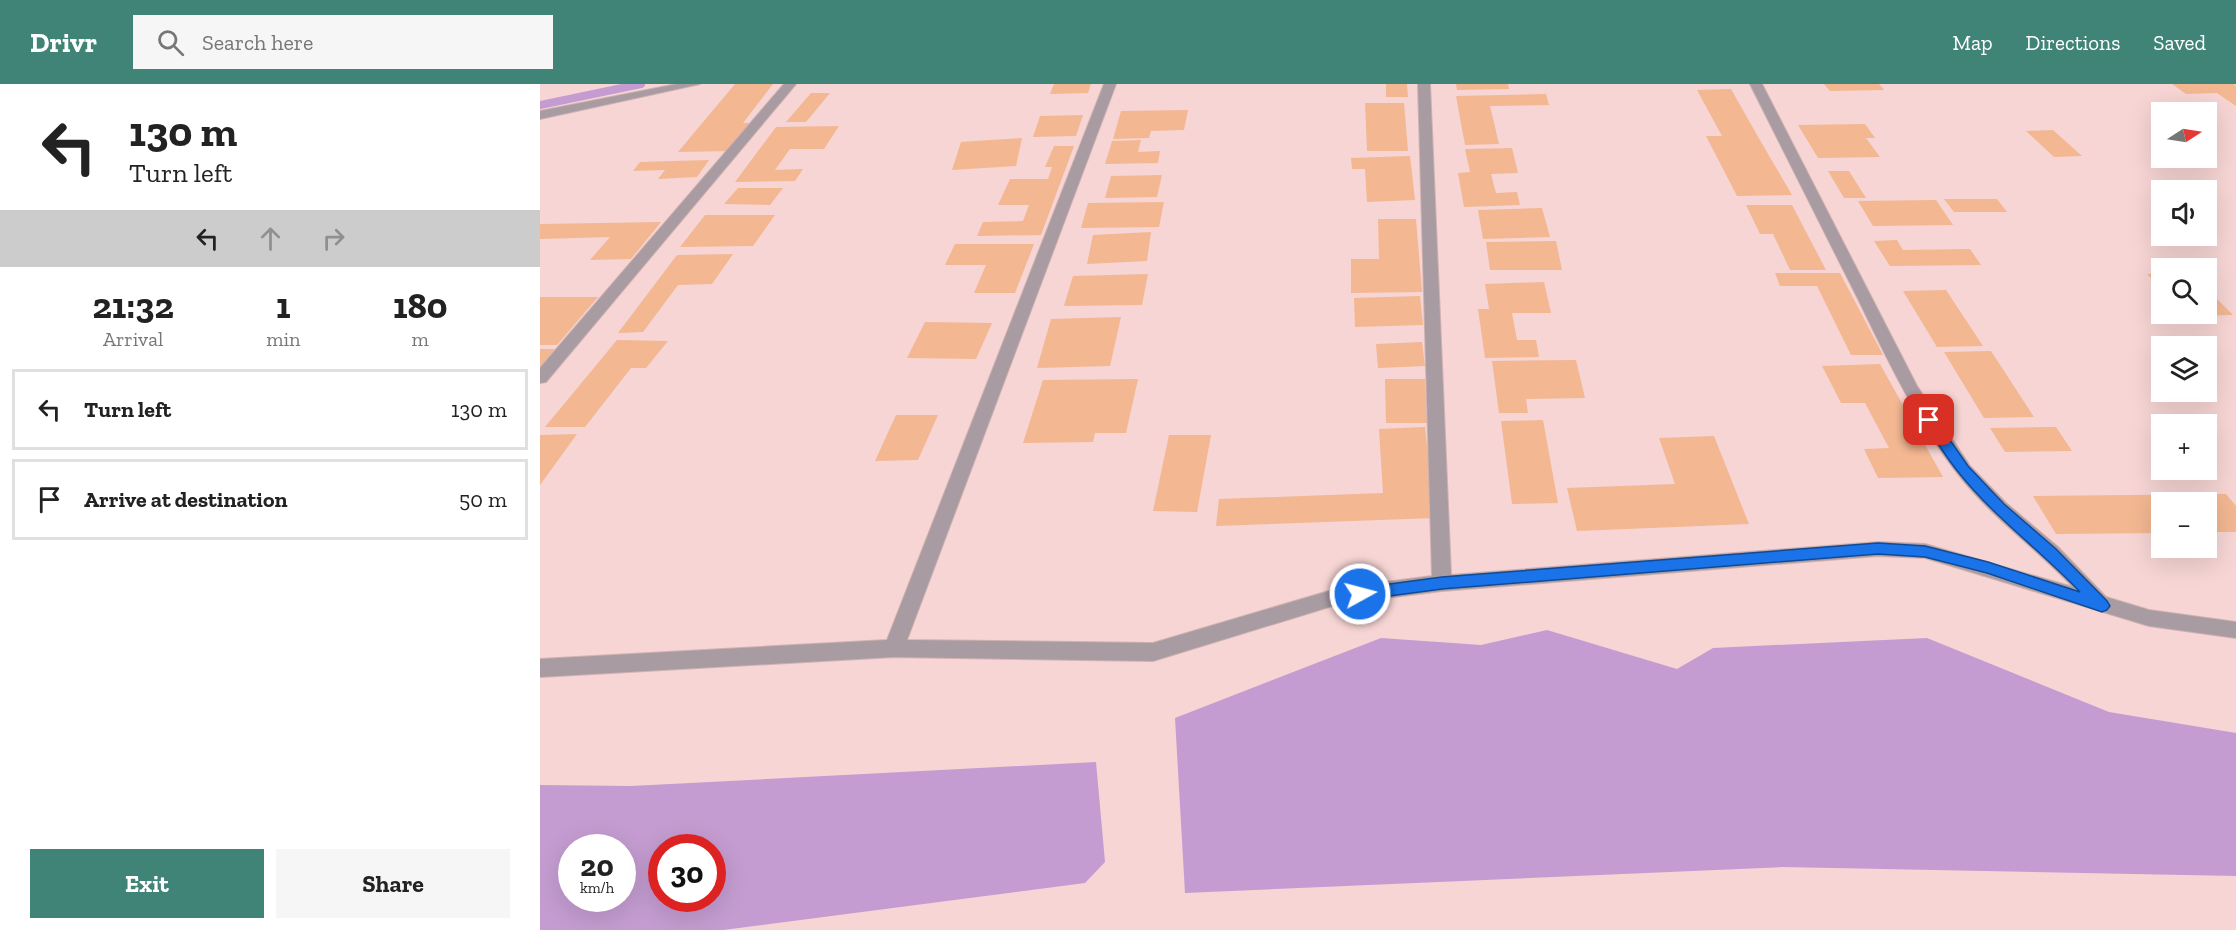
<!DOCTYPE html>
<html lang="en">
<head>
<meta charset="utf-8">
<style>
  :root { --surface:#fff; --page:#f6f6f6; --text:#222; --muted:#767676; --line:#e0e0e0; --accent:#408377 }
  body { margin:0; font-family:"Zilla Slab",serif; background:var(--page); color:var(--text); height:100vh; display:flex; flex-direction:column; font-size:22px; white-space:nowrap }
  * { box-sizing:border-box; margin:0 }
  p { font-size:20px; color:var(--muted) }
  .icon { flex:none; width:33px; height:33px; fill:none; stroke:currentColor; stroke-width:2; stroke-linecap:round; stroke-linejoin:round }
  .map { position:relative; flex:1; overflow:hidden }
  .details { display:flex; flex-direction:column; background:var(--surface); width:540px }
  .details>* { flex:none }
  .top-card { background:#fff; color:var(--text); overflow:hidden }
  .needle { width:39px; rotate:78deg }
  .fabs { position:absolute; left:1611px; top:18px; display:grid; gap:12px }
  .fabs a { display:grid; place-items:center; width:66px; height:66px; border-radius:0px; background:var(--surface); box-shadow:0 6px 24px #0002; font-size:30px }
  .speed { position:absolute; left:18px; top:750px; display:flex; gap:12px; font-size:30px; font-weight:700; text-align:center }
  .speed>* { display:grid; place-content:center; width:78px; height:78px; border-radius:50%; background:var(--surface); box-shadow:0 6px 24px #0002; line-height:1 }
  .speed small { font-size:15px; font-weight:400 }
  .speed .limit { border:9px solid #d22; background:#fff; color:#111 }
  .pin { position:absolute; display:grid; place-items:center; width:51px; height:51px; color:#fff; margin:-26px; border-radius:12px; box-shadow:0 3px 9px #0006 }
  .me { position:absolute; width:66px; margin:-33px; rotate:83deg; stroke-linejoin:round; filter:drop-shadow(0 0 4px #0008) }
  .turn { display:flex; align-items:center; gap:21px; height:126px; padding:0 30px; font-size:27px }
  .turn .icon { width:78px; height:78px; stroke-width:2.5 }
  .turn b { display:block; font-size:42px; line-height:51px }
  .lanes { display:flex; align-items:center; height:57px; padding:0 30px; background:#0003; justify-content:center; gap:30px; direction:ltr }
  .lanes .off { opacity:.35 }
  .eta { display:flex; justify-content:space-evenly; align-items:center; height:102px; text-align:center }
  .eta b { font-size:36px; font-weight:700; line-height:42px }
  .action { display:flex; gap:12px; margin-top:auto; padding:12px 30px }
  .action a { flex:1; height:69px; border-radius:0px; background:var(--accent); color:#fff; font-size:24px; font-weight:700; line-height:69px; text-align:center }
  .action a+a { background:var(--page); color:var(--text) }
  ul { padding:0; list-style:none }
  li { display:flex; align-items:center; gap:18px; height:81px; margin:0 12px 9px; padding:0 18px; border:3px solid var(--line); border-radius:0px }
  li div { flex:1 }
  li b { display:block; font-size:22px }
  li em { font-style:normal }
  header { display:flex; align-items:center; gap:36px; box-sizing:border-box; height:84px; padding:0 30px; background:var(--accent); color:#fff }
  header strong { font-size:28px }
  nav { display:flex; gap:33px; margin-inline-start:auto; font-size:21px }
  .search { width:420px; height:54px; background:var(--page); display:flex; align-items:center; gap:15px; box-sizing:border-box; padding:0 21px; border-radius:0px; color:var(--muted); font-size:22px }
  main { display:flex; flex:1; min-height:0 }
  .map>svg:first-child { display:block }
  .water { fill:#c49cd1; fill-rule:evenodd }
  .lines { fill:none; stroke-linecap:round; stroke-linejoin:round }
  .stream { stroke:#c49cd1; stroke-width:8 }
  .building { fill:#f3b792 }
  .street-casing { stroke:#cfb2b1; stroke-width:2 }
  .street { fill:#a89ba1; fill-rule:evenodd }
  .route { fill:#1a73e8; stroke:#114b97; stroke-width:1.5 }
</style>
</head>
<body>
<header>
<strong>Drivr</strong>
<div class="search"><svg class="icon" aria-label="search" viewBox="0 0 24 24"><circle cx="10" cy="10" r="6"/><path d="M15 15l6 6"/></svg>Search here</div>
<nav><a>Map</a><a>Directions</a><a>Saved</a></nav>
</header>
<main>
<section class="details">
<div class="top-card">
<div class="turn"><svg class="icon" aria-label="left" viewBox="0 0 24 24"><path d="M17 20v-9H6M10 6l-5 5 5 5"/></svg><div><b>130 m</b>Turn left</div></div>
<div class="lanes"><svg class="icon" aria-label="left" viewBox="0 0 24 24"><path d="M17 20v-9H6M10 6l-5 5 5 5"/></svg><svg class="icon off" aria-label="ahead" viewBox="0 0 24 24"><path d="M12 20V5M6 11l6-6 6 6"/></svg><svg class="icon off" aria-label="right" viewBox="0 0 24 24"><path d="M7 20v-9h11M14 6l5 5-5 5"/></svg></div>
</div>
<div class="eta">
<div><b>21:32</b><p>Arrival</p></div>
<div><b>1</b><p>min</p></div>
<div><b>180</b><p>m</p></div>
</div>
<ul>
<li><svg class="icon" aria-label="left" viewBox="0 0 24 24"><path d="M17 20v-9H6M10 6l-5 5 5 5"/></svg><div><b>Turn left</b></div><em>130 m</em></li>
<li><svg class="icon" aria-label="arrive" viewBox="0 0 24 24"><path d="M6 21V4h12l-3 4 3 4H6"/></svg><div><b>Arrive at destination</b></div><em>50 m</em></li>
</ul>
<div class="action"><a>Exit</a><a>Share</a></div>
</section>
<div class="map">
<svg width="1696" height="846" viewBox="0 0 1696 846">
  <rect width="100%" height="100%" fill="#f6d5d4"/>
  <g class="water">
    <path d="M1007,546L1137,585L1173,564L1387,554L1569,628L1696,649V792L1243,783L645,809L635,634L841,554L941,561Z"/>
    <path d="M556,678L565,778L545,799L183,846H0V701L91,702ZM32,764H82V814H32ZM122,764H172V814H122Z"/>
  </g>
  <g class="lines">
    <path class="stream" d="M0,21L101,0"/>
  </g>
  <g class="building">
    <path d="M195,0H233L203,39H211L190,67L138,68Z"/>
    <path d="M514,0H551L548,9L510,10Z"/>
    <path d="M846,0H867L868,13H846Z"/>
    <path d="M916,0H968L969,5L917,6Z"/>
    <path d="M1284,0H1339L1344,6L1290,7Z"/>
    <path d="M1632,0H1694L1696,2V22L1677,9L1646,10Z"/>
    <path d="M1191,5L1217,51L1252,111L1197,112L1166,52H1182L1157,6Z"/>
    <path d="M271,9H290L266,38H246Z"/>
    <path d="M1006,10L1009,21L950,22L959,60L925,61L916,12Z"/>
    <path d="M825,19H864L868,67H827Z"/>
    <path d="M648,26L644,46L611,47L609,54L573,55L581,27Z"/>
    <path d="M543,31L536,52L493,53L500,32Z"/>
    <path d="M1325,40L1335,54H1326L1340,73L1278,74L1258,41Z"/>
    <path d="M299,42L284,65H250L235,86L263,85L255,97L195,98L236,43Z"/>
    <path d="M1513,46L1542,72L1514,73L1486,47Z"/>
    <path d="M482,54L476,82L412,86L421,58Z"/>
    <path d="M601,56L598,68L620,67L618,79L565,80L572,57Z"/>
    <path d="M514,62H534L501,151L437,152L443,138L483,137L489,121H458L470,95H508L512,83H505Z"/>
    <path d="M972,64L978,89L951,90L956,109L977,108L980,121L924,123L918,89L930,88L925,65Z"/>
    <path d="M870,72L875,116L827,118L825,85H812L811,74Z"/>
    <path d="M169,76L157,93L118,95L125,86L93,87L100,78Z"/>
    <path d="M1288,87H1309L1326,114H1304Z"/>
    <path d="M622,91L617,113L565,114L571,92Z"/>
    <path d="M198,104H243L230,121L184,120Z"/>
    <path d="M1404,115H1457L1467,128H1414Z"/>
    <path d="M1396,116L1413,141L1333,142L1318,117Z"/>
    <path d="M624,118L619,143L541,144L548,119Z"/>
    <path d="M1206,121H1252L1286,186H1250L1233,150H1220Z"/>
    <path d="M1002,124L1010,153L943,155L938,126Z"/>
    <path d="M165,131H235L213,162L140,163Z"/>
    <path d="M838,135H876L882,208L811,209V175H839Z"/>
    <path d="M121,138L91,175L50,176L70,153L0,155V140Z"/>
    <path d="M611,148L607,177L547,180L553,151Z"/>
    <path d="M1357,156L1363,166L1430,165L1441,181L1350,182L1334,157Z"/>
    <path d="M1016,157L1022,186H950L946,158Z"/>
    <path d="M415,160H494L475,209H434L446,181H405Z"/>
    <path d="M193,170L172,200L138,201L103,248L78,249L137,171Z"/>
    <path d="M1235,189H1300L1343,271H1311L1277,202H1240Z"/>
    <path d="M1622,189V205L1607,190Z"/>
    <path d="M608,190L602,221L524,222L533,192Z"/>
    <path d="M1004,198L1011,229H972L977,256H996L999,273L945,274L938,225H949L945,200Z"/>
    <path d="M1666,204L1693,231L1647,232L1645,230H1666Z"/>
    <path d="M1406,206L1443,262L1397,263L1363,207Z"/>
    <path d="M880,212L883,241L815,243L814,214Z"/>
    <path d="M0,213H58L17,261H0Z"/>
    <path d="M581,233L570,282L497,284L511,235Z"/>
    <path d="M385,238L452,239L436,275L367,274Z"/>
    <path d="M77,256L128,257L106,284H91L45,343H5Z"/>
    <path d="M882,258L885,282L838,284L836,260Z"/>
    <path d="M0,265H15L0,283Z"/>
    <path d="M1451,267L1494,333L1444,334L1404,268Z"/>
    <path d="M1036,276L1045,314L986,315L988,329H959L952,277Z"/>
    <path d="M1340,280L1403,393L1338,394L1324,365L1349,364L1325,319H1301L1282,282Z"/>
    <path d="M598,295L586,349H555L553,358L483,359L503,296Z"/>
    <path d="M845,295H885L887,339H846Z"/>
    <path d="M356,331H398L378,376L335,377Z"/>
    <path d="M1003,336L1018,419L972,420L961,337Z"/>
    <path d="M885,343L895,434L676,442L679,415L843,409L839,345Z"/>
    <path d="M1516,343L1532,367L1465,368L1450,344Z"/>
    <path d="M37,350L0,401V351Z"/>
    <path d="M629,351H671L657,428L613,427Z"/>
    <path d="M1174,352L1209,440L1037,447L1027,404L1135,400L1119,354Z"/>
    <path d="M1686,410L1696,422V448H1666V418H1622V449L1516,450L1493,412Z"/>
  </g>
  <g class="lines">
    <defs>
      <g id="street">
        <path d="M137,0H160L0,35V27Z"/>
        <path d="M244,0H256L6,298L0,299V284Z"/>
        <path d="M564,0H576L367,556L613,559L799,504L892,492L878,0H890L911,491L1338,458L1385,460L1533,503C1496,464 1450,432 1417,389C1376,336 1347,275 1318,215C1282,144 1246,72 1210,0H1222L1377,302L1430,382L1466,419L1518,463L1566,513L1609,526L1696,538V554L1609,542L1385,474L1338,472L902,507L799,520L613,577L354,573L0,593V575L347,556Z"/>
      </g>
    </defs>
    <use href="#street" class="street-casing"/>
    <use href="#street" class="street"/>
  </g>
  <path class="route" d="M1389,331L1394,333L1428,382L1464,420L1516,465L1567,517L1570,522L1567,526L1562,528L1447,489L1385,473L1338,470L902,505L820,516L813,510L820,504L902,493L1338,459L1385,462L1448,478L1540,508C1501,467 1454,433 1419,389C1406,373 1394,354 1383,336Z"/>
</svg>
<div class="fabs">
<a><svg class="needle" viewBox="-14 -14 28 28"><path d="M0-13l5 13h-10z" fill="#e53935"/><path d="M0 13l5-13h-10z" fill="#767676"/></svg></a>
<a><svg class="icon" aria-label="sound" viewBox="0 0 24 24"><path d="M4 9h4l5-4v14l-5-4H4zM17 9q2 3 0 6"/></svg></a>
<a><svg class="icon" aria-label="search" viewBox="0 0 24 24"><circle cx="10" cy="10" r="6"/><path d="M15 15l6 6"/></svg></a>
<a><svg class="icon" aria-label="layers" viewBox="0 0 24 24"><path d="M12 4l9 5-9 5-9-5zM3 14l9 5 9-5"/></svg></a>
<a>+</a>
<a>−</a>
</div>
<div class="speed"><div>20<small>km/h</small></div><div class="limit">30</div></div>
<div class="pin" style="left:1389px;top:336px;background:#d93025"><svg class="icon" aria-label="arrive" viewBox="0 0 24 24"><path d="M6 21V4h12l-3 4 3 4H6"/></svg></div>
<svg class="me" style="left:820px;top:510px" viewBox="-20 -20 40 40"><circle r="17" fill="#1a73e8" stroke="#fff" stroke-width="3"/><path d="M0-11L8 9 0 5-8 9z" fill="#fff"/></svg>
</div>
</main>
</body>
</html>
